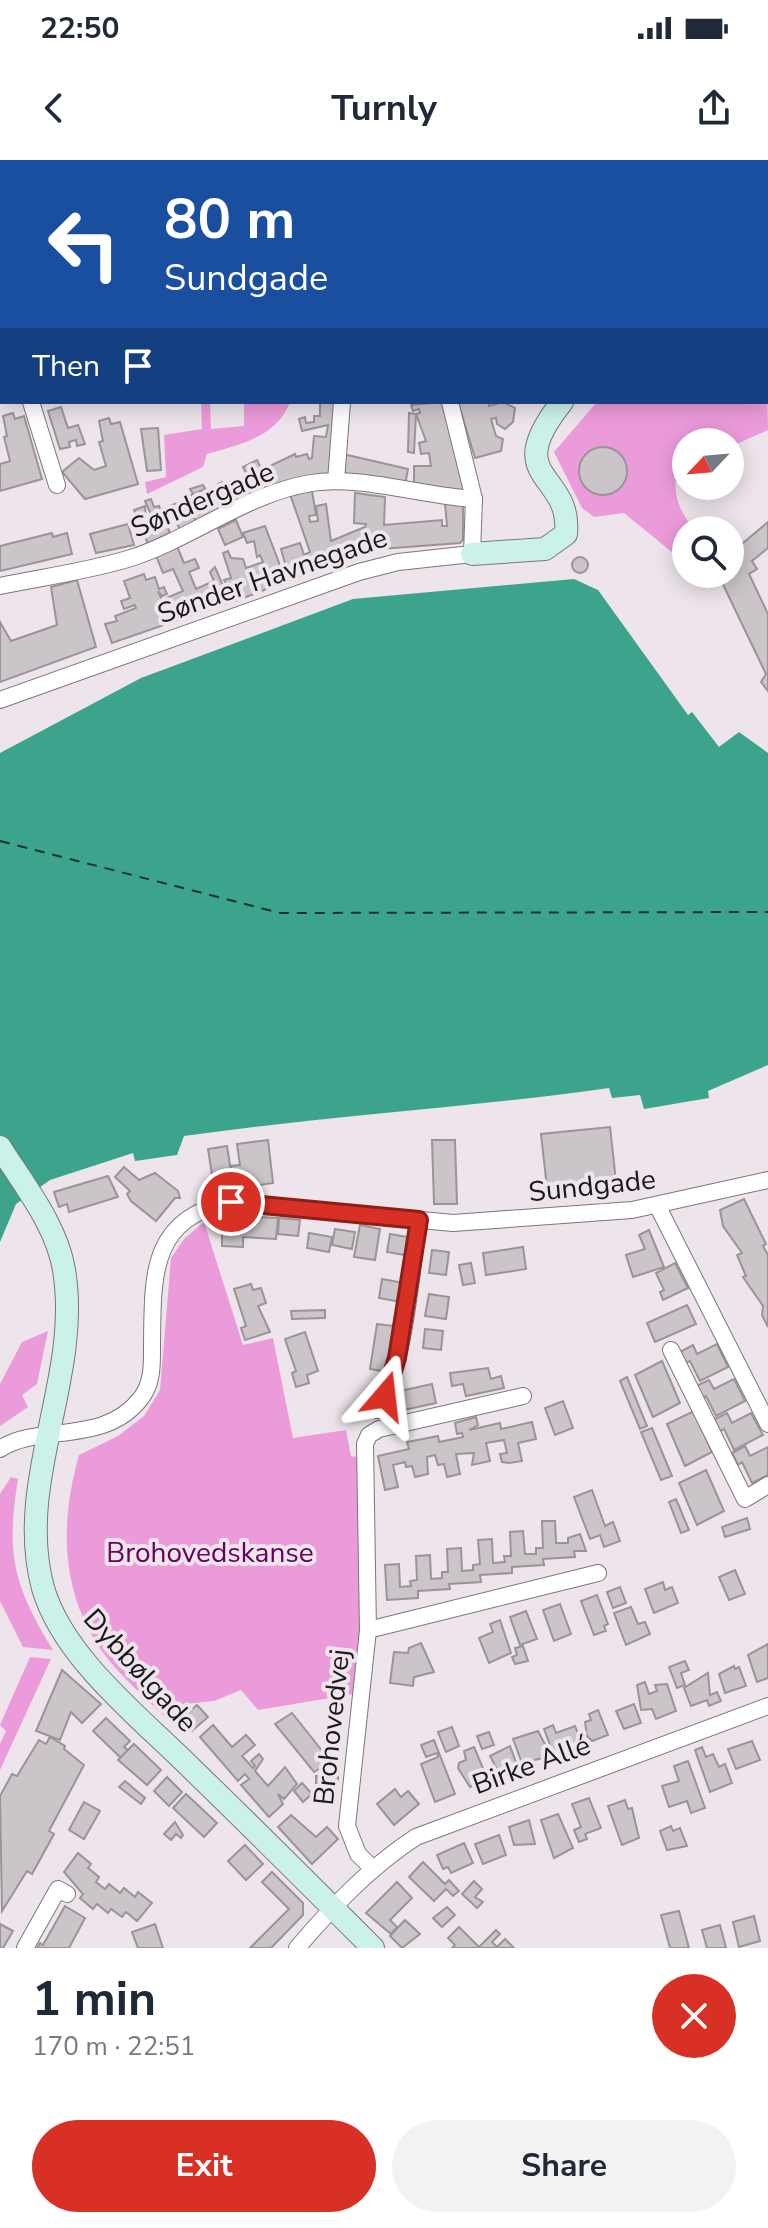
<!DOCTYPE html>
<html lang="en">
<head>
<meta charset="utf-8">
<style>
  :root { --surface:#fff; --page:#f2f2f3; --text:#1f2937; --muted:#747a83; --accent:#d93025 }
  body { margin:0; font-family:"Nunito Sans",sans-serif; background:var(--page); color:var(--text); height:100vh; display:flex; flex-direction:column; font-size:30px; white-space:nowrap }
  * { box-sizing:border-box; margin:0 }
  p { font-size:26px; color:var(--muted) }
  .icon { flex:none; width:44px; height:44px; fill:none; stroke:currentColor; stroke-width:2; stroke-linecap:round; stroke-linejoin:round }
  .map { position:relative; height:1788px; overflow:hidden }
  .drawer { display:flex; flex-direction:column; background:var(--surface); flex:1 }
  .drawer>* { flex:none }
  .banner { position:absolute; left:0px; top:0px; width:768px; height:244px; box-shadow:0 4px 20px #0003; background:#1a4fa0; color:#fff; overflow:hidden }
  .needle { width:52px; rotate:244deg }
  .controls { position:absolute; left:672px; top:268px; display:grid; gap:16px }
  .controls a { display:grid; place-items:center; width:72px; height:72px; border-radius:50%; background:var(--surface); box-shadow:0 4px 20px #0003; font-size:40px }
  .pin { position:absolute; display:grid; place-items:center; width:68px; height:68px; color:#fff; margin:-34px; border:4px solid #fff; border-radius:50%; box-shadow:0 2px 8px #0007 }
  .me { position:absolute; width:88px; margin:-44px; rotate:17deg; stroke-linejoin:round; filter:drop-shadow(0 0 6px #0008) }
  .turn { display:flex; align-items:center; gap:28px; height:168px; padding:0 32px; font-size:36px }
  .turn .icon { width:104px; height:104px; stroke-width:2.5 }
  .turn b { display:block; font-size:56px; line-height:68px }
  .then { display:flex; align-items:center; height:76px; padding:0 32px; background:#0003; gap:16px; font-size:30px }
  .round { display:grid; place-items:center; flex:none; width:84px; height:84px; border-radius:42px; background:var(--page) }
  .overview { display:flex; align-items:center; justify-content:space-between; height:136px; padding:0 32px }
  h1 { font-size:48px; font-weight:700; line-height:60px }
  .cta { display:flex; gap:16px; margin-top:auto; padding:16px 32px }
  .cta a { flex:1; height:92px; border-radius:48px; background:var(--accent); color:#fff; font-size:32px; font-weight:700; line-height:92px; text-align:center }
  .cta a+a { background:var(--page); color:var(--text) }
  .status { display:flex; justify-content:space-between; align-items:center; height:56px; padding:0 40px; background:var(--surface); direction:ltr }
  .status svg { height:22px; fill:currentColor }
  header { display:flex; justify-content:space-between; align-items:center; height:104px; padding:0 32px; background:var(--surface); font-size:36px; font-weight:700 }
  .map>svg:first-child { display:block }
  .green { fill:#ec9bda }
  .water { fill:#3ca48c }
  .lines { fill:none; stroke-linecap:round; stroke-linejoin:round }
  .ferry { stroke:#1c332d; stroke-width:2; stroke-dasharray:10 8; stroke-linecap:butt }
  .building { fill:#cbc4c9; stroke:#9a9398; stroke-width:2 }
  .street-casing { stroke:#7c767a; stroke-width:18 }
  .secondary-casing { stroke:#7c767a; stroke-width:24 }
  .street { stroke:#fff; stroke-width:16 }
  .secondary { stroke:#cbf2e9; stroke-width:22 }
  .route-casing { stroke:#8d1f18; stroke-width:20 }
  .route { stroke:#d93025; stroke-width:14 }
  .labels { text-anchor:middle; stroke-width:8; stroke-linejoin:round; paint-order:stroke }
  .street-label { font-size:28px; fill:#1c191b; stroke:#ede5eb }
  .park-label { font-size:28px; fill:#69015c; stroke:#ede5eb }
</style>
</head>
<body>
<div class="status"><b>22:50</b><svg viewBox="0 0 49 12"><path d="M0 12V9h3v3zM5 12V6h3v6zM10 12V3h3v9zM15 12V0h3v12zM26 1h20v11H26zM47 4h2v5h-2z"/></svg></div>
<header><svg class="icon" aria-label="back" viewBox="0 0 24 24"><path d="M15 5l-7 7 7 7"/></svg>Turnly<svg class="icon" aria-label="share" viewBox="0 0 24 24"><path d="M12 15V3M7 8l5-5 5 5M5 13v7h14v-7"/></svg></header>
<div class="map">
<svg width="768" height="1788" viewBox="0 0 768 1788">
  <rect width="100%" height="100%" fill="#ede5eb"/>
  <g class="green">
    <path d="M766,172L768,270L730,287V282H686V308L678,311C671,334 680,351 694,370H686V392L678,397L624,353L594,357L582,348L554,292L597,242H766Z"/>
    <path d="M201,242H210L211,269L244,266V242H290C277,277 239,285 207,294L203,307L147,334L145,322L166,317L164,275L202,269Z"/>
    <path d="M204,1062L243,1185L273,1178L293,1278L346,1270L351,1296L357,1297L360,1475L354,1534L258,1550L241,1530L214,1541L175,1545L166,1558C145,1537 119,1515 102,1491C60,1431 60,1363 79,1295L118,1276L144,1256L160,1230L171,1098L184,1079Z"/>
    <path d="M48,1171L37,1224L22,1235L28,1247L0,1266V1224L22,1182Z"/>
    <path d="M11,1317L18,1319C6,1394 13,1425 53,1490L23,1487L0,1441V1334Z"/>
    <path d="M30,1497L51,1499L0,1610V1584L6,1571L0,1565Z"/>
  </g>
  <path class="water" d="M574,419L598,430L688,555L692,552L719,587L739,572L768,593V905L708,931L709,938L644,949L640,935L612,938L609,928C468,948 325,956 184,976L177,995L135,1001L133,993L50,1020L16,1044L0,1082V593L141,518L353,439Z"/>
  <g class="lines">
    <path class="ferry" d="M0,681L280,753L768,752"/>
  </g>
  <g class="building">
    <path d="M320,242H338L332,313L180,370L169,346L195,337L190,329L203,325L211,340L223,335L218,324L222,322L225,329L248,317L243,307L257,300L262,310L295,294L296,297L307,294L309,299L312,298L314,276L326,277L328,265L302,271L299,259L305,257L306,263L314,262V256H320Z"/>
    <path d="M442,242L465,330L462,332L414,329V306H431L429,293L421,294L419,283L426,281L416,254L420,253L419,249L413,251L411,245Z"/>
    <path d="M458,242H489V246L503,242L515,248L513,262L505,269L497,264L496,258L491,259L496,276L503,279L501,291L475,298Z"/>
    <path d="M61,247L68,268L78,265L85,284L77,286L76,280L69,282L70,287L60,289L48,251Z"/>
    <path d="M13,253L15,259L24,256L42,319L0,331V304L10,301L4,277L7,276L3,256Z"/>
    <path d="M409,253L416,254L414,293L408,292Z"/>
    <path d="M109,258L111,264L120,262L138,324L85,339L62,312L79,298L94,310L106,306L99,282L103,281L99,261Z"/>
    <path d="M158,268L161,310L147,311L141,269Z"/>
    <circle cx="603" cy="311" r="24"/>
    <path d="M343,294L408,309L405,325L346,314L342,307Z"/>
    <path d="M205,329L210,340L221,335L227,347L196,362L185,338Z"/>
    <path d="M312,331L316,355L309,356L310,362L318,361L316,346L326,344L331,381L365,367L366,364L354,363L355,333L385,337L384,365L442,360V366H447L445,343L463,344V380L460,383L367,390L233,442L224,420L231,418L223,393L228,391L231,398L243,399L246,408L263,402L260,395L257,397L254,381L247,383L243,373L265,366L281,408L286,407L281,389L300,383L304,395L310,392L290,334Z"/>
    <path d="M151,339L154,347L159,346L170,373L148,384L134,350L145,346L146,361L153,359L145,341Z"/>
    <path d="M236,360L243,377L225,385L218,369Z"/>
    <path d="M768,362V388L752,401L757,409L749,414L768,454V531L761,522L766,514L718,414H730V394Z"/>
    <path d="M128,364L134,385L96,393L90,374Z"/>
    <path d="M52,373L53,377L67,373L72,394L0,411V386Z"/>
    <path d="M176,384L184,403L195,399L199,408L189,412L196,429L214,421L210,412L215,407L230,442L112,483L105,464L117,461L115,456L136,448L135,445L124,449L121,441L130,438L124,421L144,414L146,420L155,417L159,429L164,427L167,434L162,436L158,431L162,440L183,431L173,409L163,413L156,396Z"/>
    <circle cx="580" cy="405" r="8"/>
    <path d="M77,420L96,487L0,522V462L11,481L57,465L51,427Z"/>
    <path d="M610,967L617,1030L548,1037L541,974Z"/>
    <path d="M268,980L273,1023L232,1029L231,1006L240,1005L237,984Z"/>
    <path d="M432,980H455L457,1044H434Z"/>
    <path d="M227,986L232,1018L213,1021L208,989Z"/>
    <path d="M124,1007L139,1020L155,1013L178,1031L180,1038H175L156,1061L131,1041L127,1034L130,1031L115,1017Z"/>
    <path d="M108,1016L118,1037L69,1052L67,1044L59,1047L54,1032Z"/>
    <path d="M744,1039L766,1084L763,1086L768,1095V1167L762,1155L763,1146L743,1117L746,1116L737,1095L742,1093L723,1066L720,1050Z"/>
    <path d="M222,1055L278,1058L276,1079L243,1077V1087L222,1086Z"/>
    <path d="M279,1058L300,1060L298,1076L278,1074Z"/>
    <path d="M360,1065L380,1069L375,1100L354,1097Z"/>
    <path d="M335,1069L355,1072L352,1089L332,1085Z"/>
    <path d="M649,1070L664,1107L633,1117L626,1095L645,1089L639,1075Z"/>
    <path d="M309,1073L332,1077L329,1092L307,1088Z"/>
    <path d="M390,1074L408,1077L405,1095L387,1092Z"/>
    <path d="M523,1087L526,1109L486,1115L483,1093Z"/>
    <path d="M432,1090L449,1092L446,1115L429,1113Z"/>
    <path d="M471,1103L475,1123L463,1125L459,1105Z"/>
    <path d="M675,1103L688,1128L663,1140L660,1132L664,1130L656,1113Z"/>
    <path d="M382,1119L404,1123L401,1142L379,1138Z"/>
    <path d="M251,1124L253,1130L261,1128L266,1143L258,1146L270,1172L245,1180L241,1168L246,1166L234,1129Z"/>
    <path d="M429,1134L449,1137L446,1159L425,1156Z"/>
    <path d="M687,1145L696,1164L655,1182L647,1163Z"/>
    <path d="M325,1150V1158L292,1159L291,1151Z"/>
    <path d="M377,1164L394,1166L387,1212L370,1209Z"/>
    <path d="M425,1169L443,1171L441,1190L423,1188Z"/>
    <path d="M305,1172L318,1211L307,1215L309,1223L296,1227L292,1213L296,1211L285,1179Z"/>
    <path d="M717,1184L728,1207L700,1221L690,1201L685,1203L680,1192L693,1185L697,1194Z"/>
    <path d="M662,1201L680,1243L653,1257L635,1215Z"/>
    <path d="M488,1208L491,1219L501,1216L504,1228L466,1236L463,1224L452,1226L450,1213Z"/>
    <path d="M627,1217L647,1266L640,1269L620,1221Z"/>
    <path d="M734,1219L745,1241L716,1256L706,1236L702,1238L696,1226L709,1220L714,1229Z"/>
    <path d="M432,1224L436,1243L404,1250L400,1231Z"/>
    <path d="M563,1241L573,1268L555,1275L545,1248Z"/>
    <path d="M694,1251L712,1292L685,1306L667,1264Z"/>
    <path d="M727,1253L732,1263L751,1253L763,1275L734,1290L724,1269L719,1272L713,1260Z"/>
    <path d="M476,1257L478,1265L469,1270L500,1263L501,1269L532,1262L536,1279L518,1283L522,1301L509,1303L502,1302L500,1294L507,1293L504,1280L486,1283L490,1301L472,1305L474,1293L456,1294L460,1314L447,1317L444,1304L438,1305L435,1295L427,1297L428,1314L415,1317L412,1306L406,1307L405,1302L393,1305L398,1327L385,1330L378,1296L409,1289L407,1282L438,1276L439,1282L463,1277L462,1273L457,1274L455,1263Z"/>
    <path d="M652,1268L672,1316L661,1320L641,1272Z"/>
    <path d="M745,1286L750,1296L768,1287V1315L752,1323L742,1302L738,1305L732,1293Z"/>
    <path d="M706,1310L724,1351L697,1365L679,1323Z"/>
    <path d="M592,1330L605,1366L613,1362L620,1381L604,1387L600,1375L590,1379L574,1337Z"/>
    <path d="M676,1339L689,1370L681,1373L669,1342Z"/>
    <path d="M747,1358L750,1369L725,1377L722,1367Z"/>
    <path d="M542,1361H555L556,1383H568V1378L580,1374L586,1391H574L575,1397L543,1399L544,1405L512,1407V1413L480,1415L481,1422L449,1424L450,1429L418,1431V1438L387,1440L385,1405L399,1404L400,1427L411,1426L410,1421L417,1420L416,1396L430,1395L431,1419L442,1418V1412H448L447,1389L461,1388L462,1411L473,1410V1405L480,1404L478,1380L492,1379L493,1403L505,1402L504,1396H511L510,1372L523,1371L525,1394H536V1388H543Z"/>
    <path d="M735,1410L745,1434L729,1440L719,1417Z"/>
    <path d="M663,1422L665,1430L672,1427L678,1443L654,1453L645,1429Z"/>
    <path d="M620,1427L626,1443L613,1448L607,1432Z"/>
    <path d="M597,1435L608,1464L604,1466L606,1471L594,1475L581,1441Z"/>
    <path d="M560,1444L571,1474L554,1481L543,1450Z"/>
    <path d="M631,1447L638,1464L645,1462L650,1474L626,1485L614,1453Z"/>
    <path d="M526,1451L537,1479L520,1485L510,1457Z"/>
    <path d="M500,1460L511,1493L489,1503L479,1478L493,1472L490,1464Z"/>
    <path d="M421,1483L434,1512L414,1517L413,1526L390,1523L394,1492L408,1493L409,1488Z"/>
    <path d="M768,1484V1518L757,1522L748,1495Z"/>
    <path d="M523,1486L528,1501L515,1504L512,1497L517,1495L515,1488Z"/>
    <path d="M685,1501L689,1510L681,1513L685,1525L677,1528L669,1507Z"/>
    <path d="M734,1506L735,1509L739,1507L746,1526L725,1533L719,1514Z"/>
    <path d="M62,1510L101,1544L82,1563L71,1552L60,1580L36,1571Z"/>
    <path d="M708,1513L710,1535L717,1532L721,1541L709,1546L707,1540L691,1546L684,1528Z"/>
    <path d="M645,1522L649,1534L657,1531L655,1525L667,1524L676,1551L656,1559L652,1549L641,1550L637,1525Z"/>
    <path d="M634,1544L641,1563L624,1569L616,1551Z"/>
    <path d="M197,1545L208,1557L192,1571L180,1560Z"/>
    <path d="M598,1550L608,1575L592,1581L587,1576L585,1562L591,1560L589,1554Z"/>
    <path d="M292,1553L331,1602L314,1612L275,1564Z"/>
    <path d="M106,1558L130,1581L124,1587L128,1590L121,1598L93,1571Z"/>
    <path d="M213,1565L232,1587L246,1575L255,1585L242,1596L253,1608L255,1606L251,1601L259,1594L263,1599L255,1611L268,1626L285,1607L297,1624L284,1639L278,1634L283,1644L269,1657L241,1625L249,1619L245,1614L238,1621L200,1577Z"/>
    <path d="M553,1565L556,1573L575,1566L580,1579L577,1580L579,1586L564,1591L567,1597L556,1601L544,1569Z"/>
    <path d="M452,1567L459,1586L446,1592L438,1572Z"/>
    <path d="M538,1571L548,1590L545,1591L547,1597L522,1603L513,1579Z"/>
    <path d="M489,1572L494,1585L482,1589L477,1576Z"/>
    <path d="M50,1577L65,1586L64,1589L84,1605L49,1671L54,1674L32,1714L27,1711L2,1751L0,1636L12,1614L17,1616L39,1580L46,1584Z"/>
    <path d="M434,1580L455,1634L435,1642L421,1604L438,1597L437,1593L426,1597L421,1585Z"/>
    <path d="M752,1581L760,1600L736,1609L728,1589Z"/>
    <path d="M134,1584L161,1610L147,1625L118,1600Z"/>
    <path d="M510,1586L518,1608L500,1615L490,1596Z"/>
    <path d="M474,1587L488,1620L470,1627L458,1608L459,1603L466,1600L464,1591Z"/>
    <path d="M702,1587L706,1597L713,1594L719,1607L725,1604L732,1623L710,1632L695,1590Z"/>
    <path d="M688,1601L705,1648L691,1653L687,1641L669,1647L662,1626L679,1621L674,1606Z"/>
    <path d="M316,1616L338,1617V1624L316,1623Z"/>
    <path d="M167,1617L182,1632L169,1646L154,1631Z"/>
    <path d="M125,1621L145,1638L141,1644L119,1627Z"/>
    <path d="M302,1623L312,1634L303,1642L294,1631Z"/>
    <path d="M395,1629L401,1637L408,1631L419,1644L394,1665L377,1644Z"/>
    <path d="M186,1634L217,1663L204,1677L173,1648Z"/>
    <path d="M589,1638L601,1668L585,1674L587,1679L579,1682L574,1670L581,1667L572,1644Z"/>
    <path d="M625,1640L628,1649L632,1648L639,1678L622,1685L608,1646Z"/>
    <path d="M84,1642L100,1651L84,1679L69,1670Z"/>
    <path d="M558,1654L573,1688L554,1698L541,1660Z"/>
    <path d="M291,1655L316,1677L327,1667L338,1679L312,1704L278,1667Z"/>
    <path d="M529,1660L535,1684L514,1685L509,1667Z"/>
    <path d="M175,1662L183,1675L181,1678L176,1674L171,1680L164,1674Z"/>
    <path d="M671,1666L673,1671L680,1668L687,1686L667,1690L660,1671Z"/>
    <path d="M499,1675L506,1695L483,1704L475,1684Z"/>
    <path d="M464,1683L473,1703L451,1713L448,1707L443,1709L437,1695Z"/>
    <path d="M245,1685L263,1704L246,1720L228,1701Z"/>
    <path d="M78,1693L91,1704L88,1708L99,1717L96,1722L105,1729L109,1724L120,1733L124,1728L135,1737L138,1732L152,1743L137,1761L126,1752L122,1757L111,1749L108,1753L97,1744L93,1749L80,1738L83,1734L64,1712Z"/>
    <path d="M423,1702L445,1724L449,1720L459,1731L453,1736L446,1729L434,1741L409,1717Z"/>
    <path d="M272,1712L303,1743V1755L271,1788H250L289,1749L262,1722Z"/>
    <path d="M474,1721L482,1729L475,1737L483,1742L477,1748L462,1734Z"/>
    <path d="M397,1722L412,1738L390,1760L397,1767L391,1774L366,1753Z"/>
    <path d="M65,1746L85,1758L69,1788H37L40,1783L43,1785Z"/>
    <path d="M447,1747L455,1755L442,1767L433,1758Z"/>
    <path d="M679,1751L689,1788H670L661,1755Z"/>
    <path d="M754,1756L760,1781L739,1787L733,1762Z"/>
    <path d="M405,1760L420,1774L402,1788L390,1776Z"/>
    <path d="M0,1764L13,1771L3,1788H0Z"/>
    <path d="M155,1764L163,1788H138L132,1772Z"/>
    <path d="M720,1765L726,1788H707L702,1770Z"/>
    <path d="M459,1767L479,1787L496,1770L500,1774L492,1782L497,1787L505,1779L514,1788H452L455,1785L448,1778Z"/>
  </g>
  <g class="lines">
    <defs>
      <g id="street">
        <path d="M526,0L528,2"/>
        <path d="M613,0L614,2"/>
        <path d="M36,2L46,0"/>
        <path d="M407,2L408,0"/>
        <path d="M0,6H2"/>
        <path d="M0,31H2"/>
        <path d="M0,175H2"/>
        <path d="M31,242L57,325"/>
        <path d="M336,321L342,242"/>
        <path d="M0,426C43,417 89,411 131,398C192,378 246,334 311,323C360,315 422,336 474,339"/>
        <path d="M0,540L359,412L398,402L472,394L474,339L450,242"/>
        <path d="M657,1045L768,1264"/>
        <path d="M671,1190L745,1339L768,1325"/>
        <path d="M377,1250C407,1200 409,1118 419,1060"/>
        <path d="M0,1289C38,1263 105,1286 141,1238C153,1223 152,1203 152,1185C153,1117 149,1058 231,1042L453,1063L632,1050L768,1020"/>
        <path d="M368,1470L598,1413"/>
        <path d="M373,1709L358,1694L347,1666L368,1470L365,1284L369,1275L379,1269L523,1236"/>
        <path d="M25,1788L58,1729L67,1734"/>
        <path d="M297,1788C332,1747 370,1707 416,1677L768,1546"/>
      </g>
      <g id="secondary">
        <path d="M766,144H768"/>
        <path d="M472,394L545,389L566,374C572,311 499,321 562,242"/>
        <path d="M0,987C24,1025 57,1066 64,1110C82,1217 14,1322 43,1428C63,1498 142,1559 192,1609C253,1668 313,1728 373,1788"/>
      </g>
    </defs>
    <use href="#street" class="street-casing"/>
    <use href="#secondary" class="secondary-casing"/>
    <use href="#street" class="street"/>
    <use href="#secondary" class="secondary"/>
  </g>
  <g class="lines">
    <defs>
      <path id="route" d="M231,1042L419,1060L397,1198L385,1236"/>
    </defs>
    <use href="#route" class="route-casing"/>
    <use href="#route" class="route"/>
  </g>
  <g class="labels">
    <g class="street-label">
      <text transform="translate(202 339) rotate(-23)" y="10">Søndergade</text>
      <text transform="translate(272 415) rotate(-19)" y="10">Sønder Havnegade</text>
      <text transform="translate(592 1025) rotate(-6)" y="10">Sundgade</text>
      <text transform="translate(141 1510) rotate(48)" y="10">Dybbølgade</text>
      <text transform="translate(331 1567) rotate(-84)" y="10">Brohovedvej</text>
      <text transform="translate(531 1604) rotate(-20)" y="10">Birke Allé</text>
    </g>
    <g class="park-label">
      <text x="210" y="1402">Brohovedskanse</text>
    </g>
  </g>
</svg>
<div class="controls">
<a><svg class="needle" viewBox="-14 -14 28 28"><path d="M0-13l5 13h-10z" fill="#e53935"/><path d="M0 13l5-13h-10z" fill="#747a83"/></svg></a>
<a><svg class="icon" aria-label="search" viewBox="0 0 24 24"><circle cx="10" cy="10" r="6"/><path d="M15 15l6 6"/></svg></a>
</div>
<div class="pin" style="left:231px;top:1042px;background:#d93025"><svg class="icon" aria-label="arrive" viewBox="0 0 24 24"><path d="M6 21V4h12l-3 4 3 4H6"/></svg></div>
<svg class="me" style="left:385px;top:1236px" viewBox="-20 -20 40 40"><path d="M0-17L14 15 0 8-14 15z" fill="#d93025" stroke="#fff" stroke-width="4"/></svg>
<div class="banner">
<div class="turn"><svg class="icon" aria-label="left" viewBox="0 0 24 24"><path d="M17 20v-9H6M10 6l-5 5 5 5"/></svg><div><b>80 m</b>Sundgade</div></div>
<div class="then">Then<svg class="icon" aria-label="arrive" viewBox="0 0 24 24"><path d="M6 21V4h12l-3 4 3 4H6"/></svg></div>
</div>
</div>
<section class="drawer">
<div class="overview"><div><h1>1 min</h1><p>170 m · 22:51</p></div><a class="round" style="background:#d93025;color:#fff"><svg class="icon" aria-label="close" viewBox="0 0 24 24"><path d="M6 6l12 12M18 6L6 18"/></svg></a></div>
<div class="cta"><a>Exit</a><a>Share</a></div>
</section>
</body>
</html>
